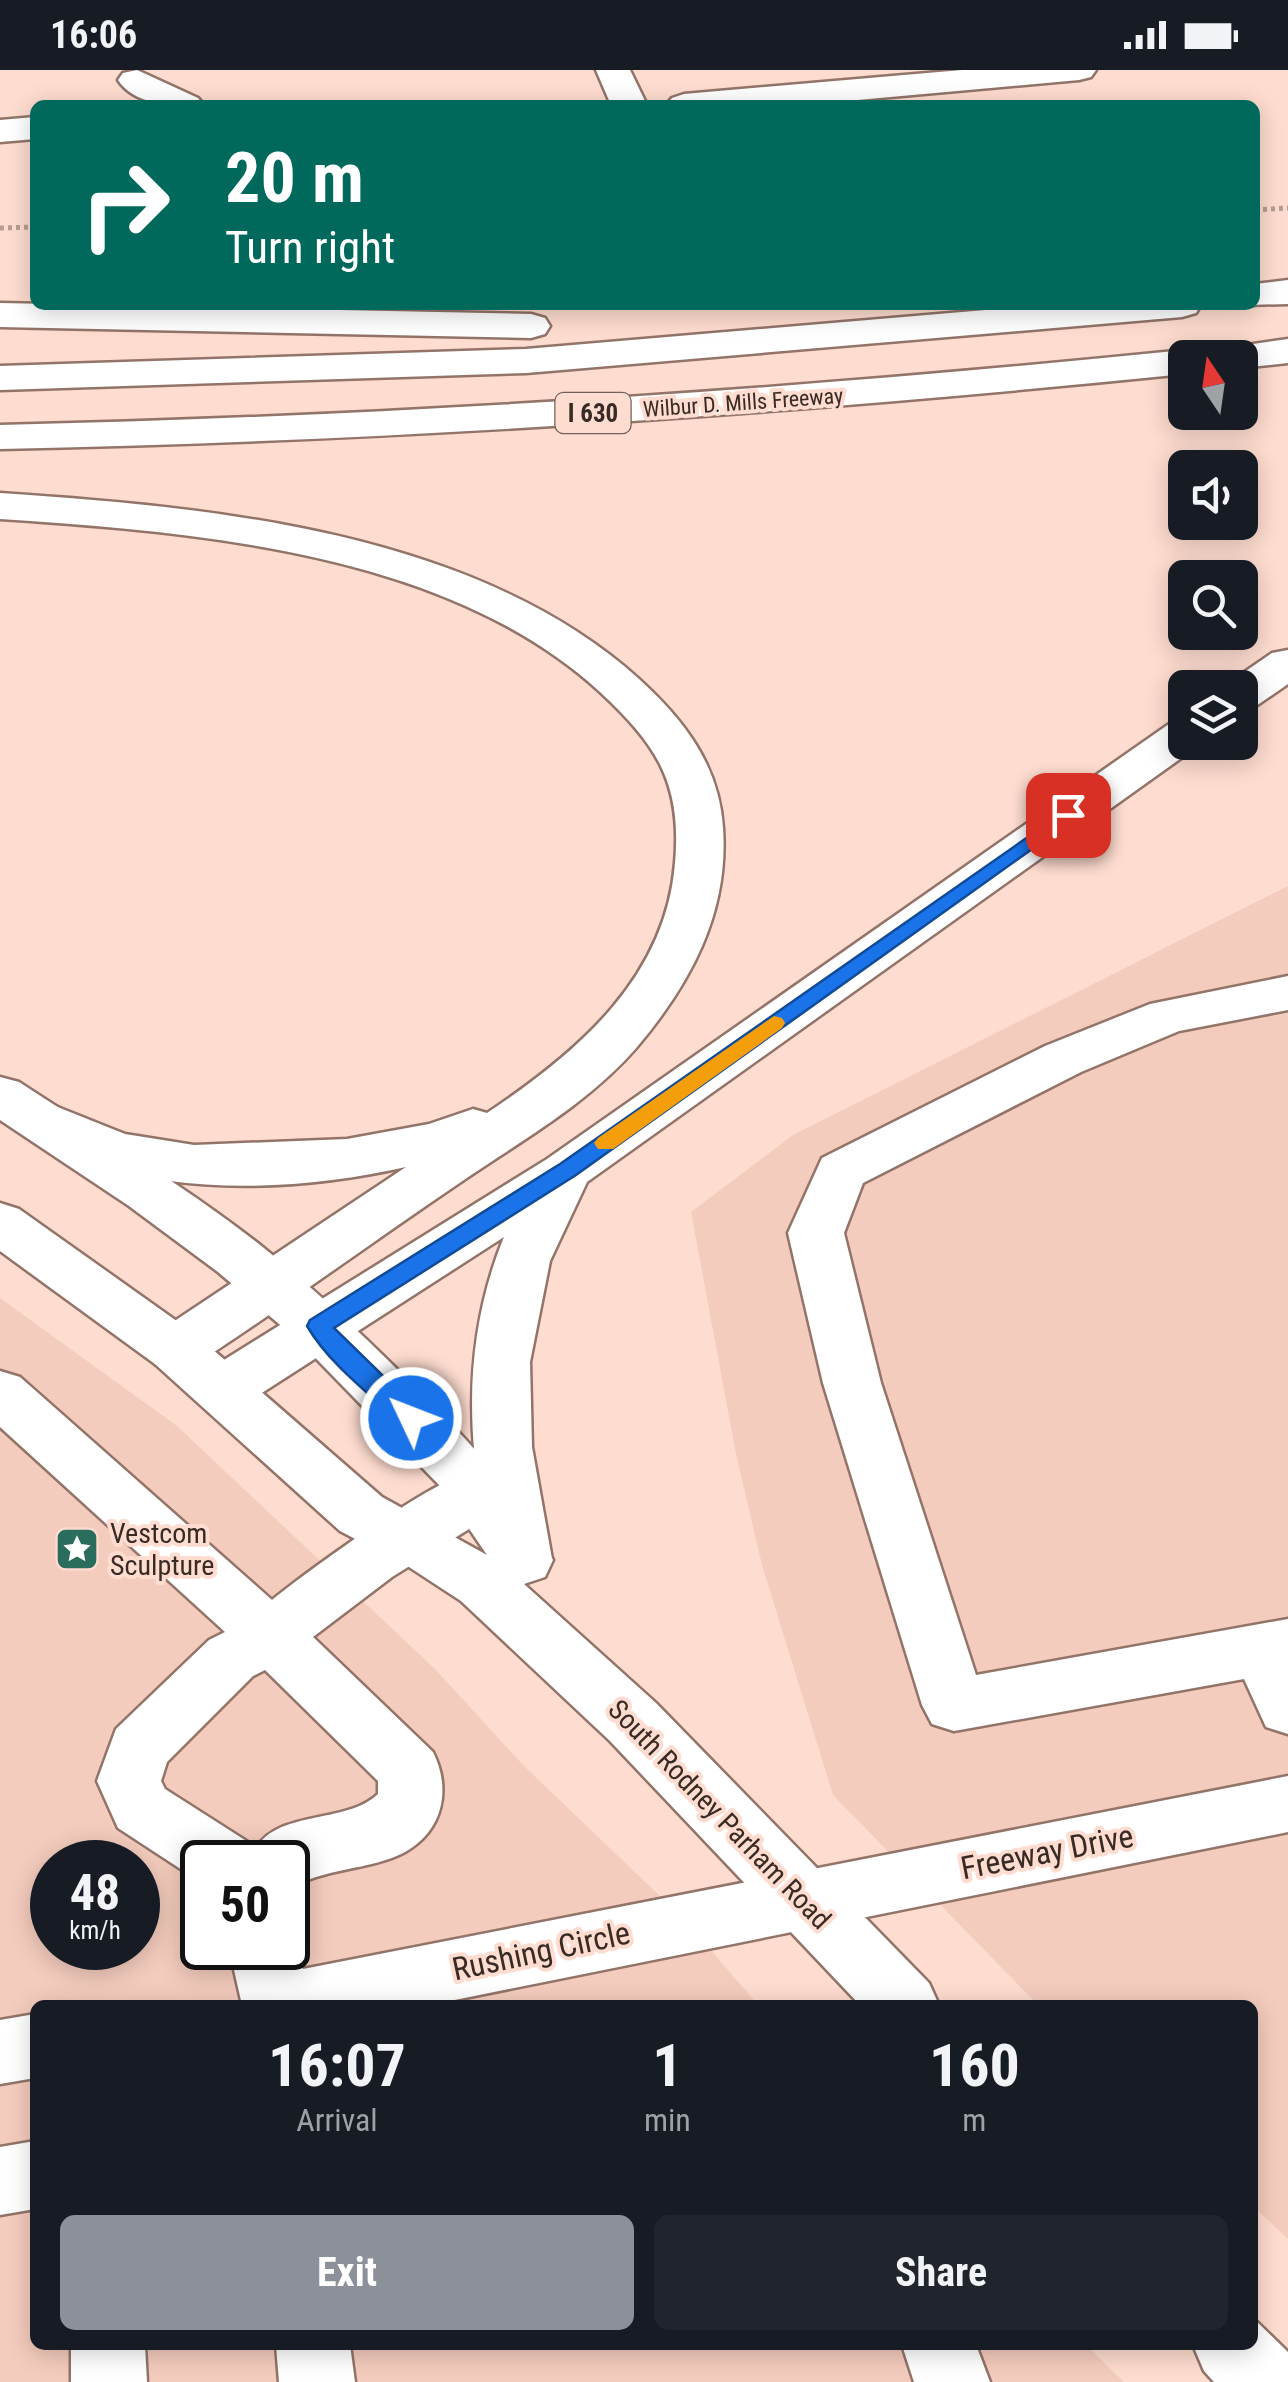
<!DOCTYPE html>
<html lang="en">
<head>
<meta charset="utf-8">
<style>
  :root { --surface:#171b24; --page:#20242c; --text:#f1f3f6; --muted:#9ea1a6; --accent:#8c9099 }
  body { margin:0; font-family:"Roboto Condensed",sans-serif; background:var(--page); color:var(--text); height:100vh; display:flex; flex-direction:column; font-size:38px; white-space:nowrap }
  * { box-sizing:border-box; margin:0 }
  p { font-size:32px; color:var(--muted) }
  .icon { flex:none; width:55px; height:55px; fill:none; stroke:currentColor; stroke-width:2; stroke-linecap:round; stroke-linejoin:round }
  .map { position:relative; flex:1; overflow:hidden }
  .drawer { position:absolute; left:30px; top:1930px; width:1228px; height:350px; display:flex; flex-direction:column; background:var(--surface); border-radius:15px; box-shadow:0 5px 25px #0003 }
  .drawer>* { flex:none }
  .hud { position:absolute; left:30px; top:30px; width:1230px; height:210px; border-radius:15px; box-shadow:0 5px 25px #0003; background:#00695c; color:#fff; overflow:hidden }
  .needle { width:65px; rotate:347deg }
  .fabs { position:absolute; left:1168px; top:270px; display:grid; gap:20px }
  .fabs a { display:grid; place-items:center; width:90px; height:90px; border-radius:15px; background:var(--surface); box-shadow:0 5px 25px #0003; font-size:50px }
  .speed { position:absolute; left:30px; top:1770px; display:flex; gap:20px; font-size:50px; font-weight:700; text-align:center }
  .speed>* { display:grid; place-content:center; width:130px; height:130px; border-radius:50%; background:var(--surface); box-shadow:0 5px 25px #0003; line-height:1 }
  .speed small { font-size:25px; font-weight:400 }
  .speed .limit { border:5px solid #111; border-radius:15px; background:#fff; color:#111 }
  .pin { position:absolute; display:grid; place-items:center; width:85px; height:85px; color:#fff; margin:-42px; border-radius:20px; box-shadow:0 5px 15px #0006 }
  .me { position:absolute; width:110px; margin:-55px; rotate:313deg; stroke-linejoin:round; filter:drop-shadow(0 0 8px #0008) }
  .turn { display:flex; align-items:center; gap:35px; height:210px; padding:0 30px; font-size:45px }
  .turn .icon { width:130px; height:130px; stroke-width:2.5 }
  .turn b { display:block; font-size:70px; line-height:85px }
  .eta { display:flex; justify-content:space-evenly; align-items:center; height:170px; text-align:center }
  .eta b { font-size:60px; font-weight:700; line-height:70px }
  .primary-button { display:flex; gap:20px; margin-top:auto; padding:20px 30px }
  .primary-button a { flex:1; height:115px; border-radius:15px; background:var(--accent); color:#fff; font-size:40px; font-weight:700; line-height:115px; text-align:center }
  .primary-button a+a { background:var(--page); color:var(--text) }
  .status { display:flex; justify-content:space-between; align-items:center; height:70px; padding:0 50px; background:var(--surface); direction:ltr }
  .status svg { height:28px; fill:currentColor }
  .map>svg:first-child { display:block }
  .built { fill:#f4ccbd; fill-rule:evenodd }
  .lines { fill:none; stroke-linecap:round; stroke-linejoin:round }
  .minor-casing { stroke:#927469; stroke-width:5 }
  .major-casing { stroke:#927469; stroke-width:5 }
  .highway-casing { stroke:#927469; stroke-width:5 }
  .path { stroke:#b79d92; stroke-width:5; stroke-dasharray:4 4; stroke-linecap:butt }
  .minor { fill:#fff; fill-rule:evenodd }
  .major { fill:#fff; fill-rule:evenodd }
  .highway { fill:#fff; fill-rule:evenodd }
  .route { fill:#1a73e8; stroke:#114b97; stroke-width:2.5 }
  .slow { fill:#f59e0b }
  .labels { text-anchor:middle; stroke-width:8; stroke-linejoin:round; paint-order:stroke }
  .far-street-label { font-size:22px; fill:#382b26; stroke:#fedccf }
  .shield { fill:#fedccf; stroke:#736059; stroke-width:2.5 }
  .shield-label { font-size:25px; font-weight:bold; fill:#382b26 }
  .poi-label { font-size:28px; fill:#382b26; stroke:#fedccf; text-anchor:start }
  .street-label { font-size:28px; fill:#382b26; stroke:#fedccf }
  .near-street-label { font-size:32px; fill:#382b26; stroke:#fedccf }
</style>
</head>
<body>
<div class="status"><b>16:06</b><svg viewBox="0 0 49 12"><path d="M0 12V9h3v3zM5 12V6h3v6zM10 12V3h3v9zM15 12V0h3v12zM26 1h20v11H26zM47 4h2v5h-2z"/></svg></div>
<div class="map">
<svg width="1288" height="2312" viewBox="0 0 1288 2312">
  <rect width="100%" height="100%" fill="#fedccf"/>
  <g class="built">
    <path d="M1288,816V2169L1253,2136L1252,1935H1038L833,1725L762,1495L736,1384L691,1142L793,1065Z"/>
    <path d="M0,1228L177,1356L435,1599L524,1696L686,1851L758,1935H35V2275H1086L1124,2312H0ZM52,1792H138V1878H52ZM202,1792H288V1878H202Z"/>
  </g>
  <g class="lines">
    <defs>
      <g id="minor">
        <path d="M137,0L198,28L204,35C174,35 136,37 118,10L123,3Z"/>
        <path d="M596,0H630L647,35H611Z"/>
        <path d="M962,0H1096L1091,7L1079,10L802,35H666L672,28L684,24Z"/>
        <path d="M35,47V69L0,72V50Z"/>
        <path d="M1288,906V940L1179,961L1081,1002L863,1113L844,1163L881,1313L976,1605L1288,1549V1664L1266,1657L1244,1609L954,1661L932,1654L922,1635L823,1313L788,1163L822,1088L1045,976L1150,934Z"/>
        <path d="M0,1301L20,1307L272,1530C304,1504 441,1403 476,1401C482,1401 492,1405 498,1407L507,1424L498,1441L392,1507L313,1567L433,1682C451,1718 444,1760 405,1782C379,1796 344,1798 316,1807C306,1810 297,1815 288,1819V1792H202V1813L118,1758L97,1711L116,1659L209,1570L225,1562L0,1357ZM265,1600L378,1711V1724C346,1755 274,1739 254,1782L248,1772L165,1719L161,1711L167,1692L253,1606Z"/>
        <path d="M1288,1706V1762L430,1935H242L229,1878H288V1858L303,1899Z"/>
        <path d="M35,1944V2008L0,2014V1950Z"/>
        <path d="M35,2071V2139L0,2145V2077Z"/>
        <path d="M71,2275H145L147,2312H71Z"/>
        <path d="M276,2275H350L355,2312H279Z"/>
        <path d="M902,2275H976L990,2312H914Z"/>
      </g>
      <g id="major">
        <path d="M0,1007L19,1012C100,1065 183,1115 259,1174C315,1219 366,1268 416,1318C468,1370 519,1424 553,1490L545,1507L524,1514L656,1633L929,1913L939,1935H860L610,1671L461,1531L409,1497L340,1461L155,1294L0,1181V1133L19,1139L195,1264L382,1427L487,1485L440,1416L299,1271L218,1202L129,1136L0,1050Z"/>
        <path d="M1252,2247L1288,2282V2312H1214L1204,2301L1193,2275H1252Z"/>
      </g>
      <g id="highway">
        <path d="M1288,210V234L1245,235H1255V214Z"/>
        <path d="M0,233L531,244L545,248L550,256L545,264L531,268L0,257Z"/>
        <path d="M1046,235H1201L1196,243L1182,247L526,303L0,320V296L526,279Z"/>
        <path d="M1288,269V293L1240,298V288H1207L1212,280Z"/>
        <path d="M1185,280L1202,288H1185V304C791,344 396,371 0,379V355C396,346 791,320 1185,280Z"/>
        <path d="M0,423C211,437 475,461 639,609C684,650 719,695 723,758C729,843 690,914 637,977C588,1034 519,1072 458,1114C380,1167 304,1222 226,1274C201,1291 185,1303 155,1294L146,1279L155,1264L406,1097C309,1119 191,1126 95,1094C66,1084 39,1069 11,1057L3,1044L11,1031L30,1026L125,1064L194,1075L347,1069L429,1054L473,1039L487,1043C577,983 666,908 675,793C682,713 657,675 600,622C448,482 197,462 0,449Z"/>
        <path d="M1288,580V614L1256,636L1240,640V618L1224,616L1272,583Z"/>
        <path d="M1185,650V672L1201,674L587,1112L550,1191L530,1292L532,1377L552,1489L544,1506L522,1513L500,1506C488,1483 486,1458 481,1432C465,1341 469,1253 504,1167L243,1335L223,1341L203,1335L194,1319L203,1303L547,1089L1169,654Z"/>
      </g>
    </defs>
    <use href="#minor" class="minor-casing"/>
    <use href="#major" class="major-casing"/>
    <use href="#highway" class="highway-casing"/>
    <g class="path">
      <path d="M1255,140L1288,138"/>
      <path d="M0,158L35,157"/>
    </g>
    <use href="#minor" class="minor"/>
    <use href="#major" class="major"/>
    <use href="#highway" class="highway"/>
  </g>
  <path class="route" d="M1068,739L1074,740V749L576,1105L334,1258L420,1342L423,1348L420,1355H403C370,1324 330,1295 307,1256L310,1250L560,1094Z"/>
  <path class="slow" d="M774,946L782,948L785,953L782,958L613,1079H598L594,1073L598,1068Z"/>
  <defs>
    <symbol id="sight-square" viewBox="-11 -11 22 22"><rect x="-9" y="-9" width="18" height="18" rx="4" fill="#2b6d5d" stroke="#fedccf"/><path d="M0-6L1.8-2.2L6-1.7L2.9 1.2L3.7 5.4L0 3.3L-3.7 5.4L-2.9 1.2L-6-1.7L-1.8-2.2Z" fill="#fff"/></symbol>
  </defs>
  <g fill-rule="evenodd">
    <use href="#sight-square" x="52" y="1454" width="50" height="50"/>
  </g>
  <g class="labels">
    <g class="far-street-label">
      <text transform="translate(743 332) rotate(-4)" y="8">Wilbur D. Mills Freeway</text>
    </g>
    <rect class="shield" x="555.5" y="323" width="75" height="40" rx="8"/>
    <g class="shield-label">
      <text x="593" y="352">I 630</text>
    </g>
    <g class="poi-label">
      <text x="110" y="1473">Vestcom<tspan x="110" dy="32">Sculpture</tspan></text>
    </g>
    <g class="street-label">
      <text transform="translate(720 1744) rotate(46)" y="10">South Rodney Parham Road</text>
    </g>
    <g class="near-street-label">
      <text transform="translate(1047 1782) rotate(-11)" y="11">Freeway Drive</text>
      <text transform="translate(541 1881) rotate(-12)" y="11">Rushing Circle</text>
    </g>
  </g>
</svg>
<div class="fabs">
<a><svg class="needle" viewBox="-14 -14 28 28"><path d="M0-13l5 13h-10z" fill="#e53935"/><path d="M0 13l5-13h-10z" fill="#9ea1a6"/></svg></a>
<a><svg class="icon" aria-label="sound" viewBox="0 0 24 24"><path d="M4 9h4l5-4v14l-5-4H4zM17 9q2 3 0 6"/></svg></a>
<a><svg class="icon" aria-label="search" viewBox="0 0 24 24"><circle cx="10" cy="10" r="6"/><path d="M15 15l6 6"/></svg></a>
<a><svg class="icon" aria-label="layers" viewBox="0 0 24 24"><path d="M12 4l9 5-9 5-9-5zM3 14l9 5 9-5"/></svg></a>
</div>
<div class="speed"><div>48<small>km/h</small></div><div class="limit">50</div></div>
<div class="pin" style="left:1068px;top:745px;background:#d93025"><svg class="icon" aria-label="arrive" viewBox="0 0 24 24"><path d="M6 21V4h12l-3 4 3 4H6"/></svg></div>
<svg class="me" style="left:411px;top:1348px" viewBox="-20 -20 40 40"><circle r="17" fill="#1a73e8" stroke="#fff" stroke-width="3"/><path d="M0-11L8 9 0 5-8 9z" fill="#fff"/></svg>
<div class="hud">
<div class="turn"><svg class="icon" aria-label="right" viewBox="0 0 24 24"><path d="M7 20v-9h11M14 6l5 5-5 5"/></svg><div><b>20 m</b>Turn right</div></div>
</div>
<section class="drawer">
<div class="eta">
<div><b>16:07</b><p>Arrival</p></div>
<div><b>1</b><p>min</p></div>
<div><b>160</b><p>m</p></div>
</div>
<div class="primary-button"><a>Exit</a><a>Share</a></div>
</section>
</div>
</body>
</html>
